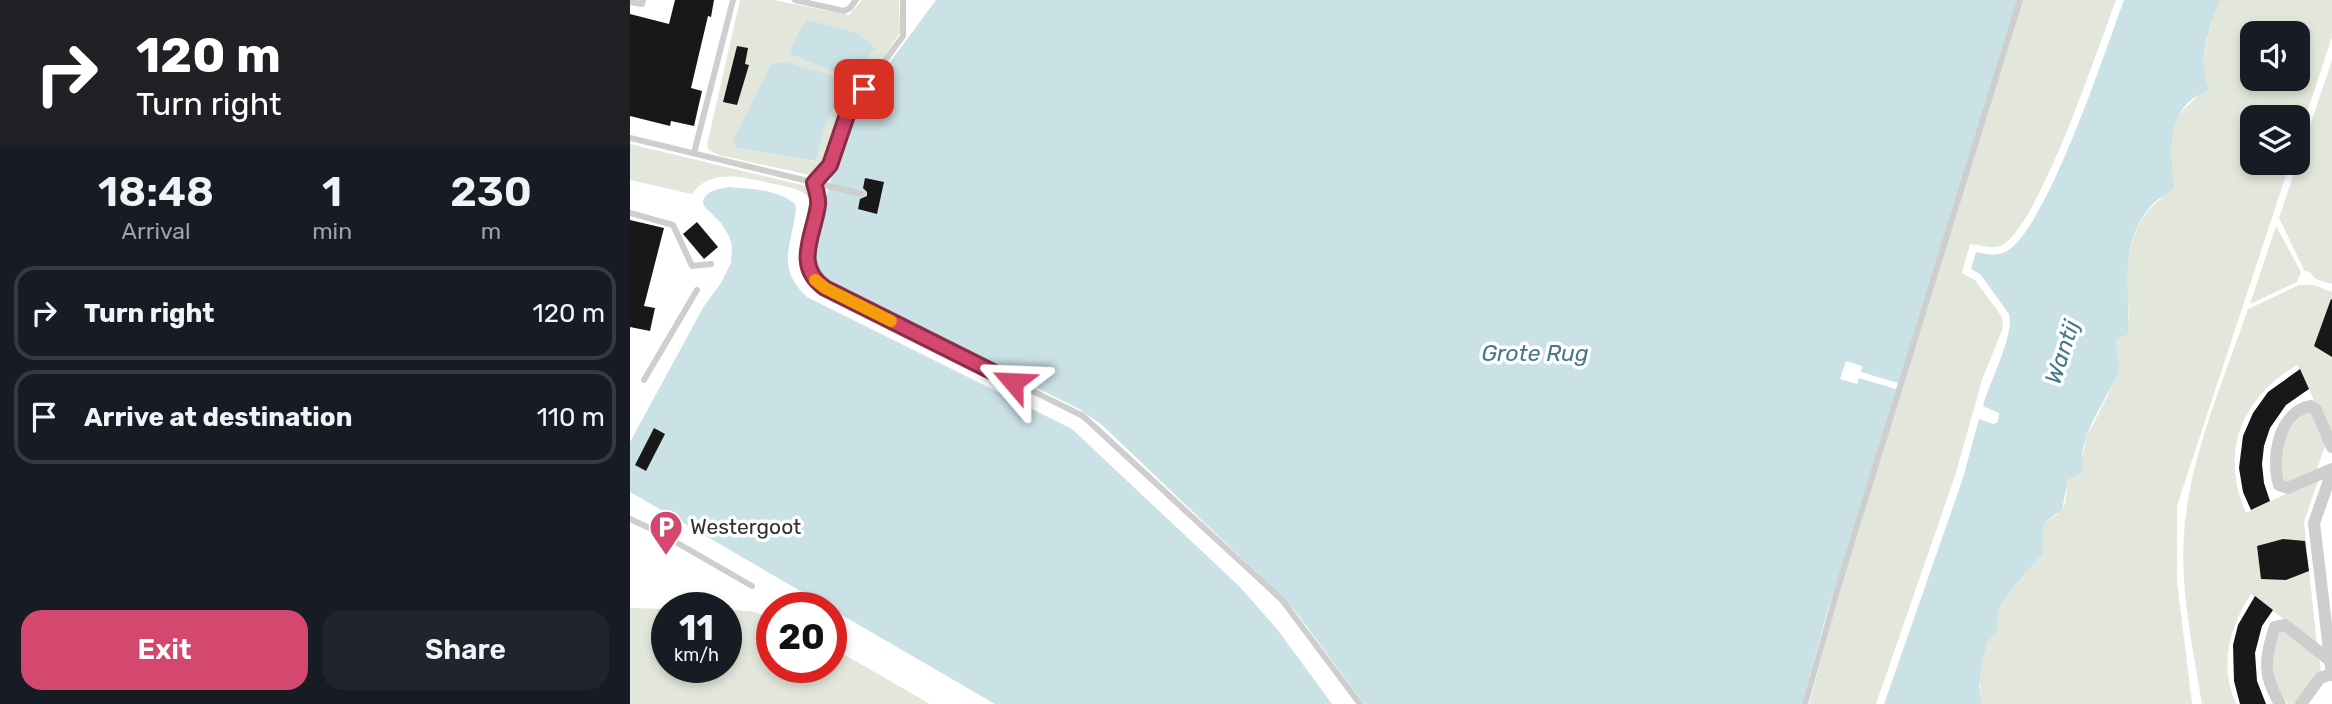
<!DOCTYPE html>
<html lang="en">
<head>
<meta charset="utf-8">
<style>
  :root { --surface:#171b24; --page:#20242c; --text:#f1f3f6; --muted:#9ea1a6; --line:#363941; --accent:#d4476f }
  body { margin:0; font-family:Rubik,sans-serif; background:var(--page); color:var(--text); height:100vh; display:flex; flex-direction:column; font-size:26px; white-space:nowrap }
  * { box-sizing:border-box; margin:0 }
  p { font-size:23px; color:var(--muted) }
  .icon { flex:none; width:38px; height:38px; fill:none; stroke:currentColor; stroke-width:2; stroke-linecap:round; stroke-linejoin:round }
  .map { position:relative; flex:1; overflow:hidden }
  .details { display:flex; flex-direction:column; background:var(--surface); width:630px }
  .details>* { flex:none }
  .guide { background:#202124; color:#fff; overflow:hidden }
  .fabs { position:absolute; left:1610px; top:21px; display:grid; gap:14px }
  .fabs a { display:grid; place-items:center; width:70px; height:70px; border-radius:14px; background:var(--surface); box-shadow:0 4px 10px #0003; font-size:35px }
  .speed { position:absolute; left:21px; top:592px; display:flex; gap:14px; font-size:35px; font-weight:700; text-align:center }
  .speed>* { display:grid; place-content:center; width:91px; height:91px; border-radius:50%; background:var(--surface); box-shadow:0 4px 10px #0003; line-height:1 }
  .speed small { font-size:18px; font-weight:400 }
  .speed .limit { border:10px solid #d22; background:#fff; color:#111 }
  .pin { position:absolute; display:grid; place-items:center; width:60px; height:60px; color:#fff; margin:-30px; border-radius:14px; box-shadow:0 4px 10px #0006 }
  .me { position:absolute; width:77px; margin:-38px; rotate:296deg; stroke-linejoin:round; filter:drop-shadow(0 0 5px #0008) }
  .turn { display:flex; align-items:center; gap:24px; height:147px; padding:0 21px; font-size:32px }
  .turn .icon { width:91px; height:91px; stroke-width:2.5 }
  .turn b { display:block; font-size:49px; line-height:60px }
  .eta { display:flex; justify-content:space-evenly; align-items:center; height:119px; text-align:center }
  .eta b { font-size:42px; font-weight:600; line-height:49px }
  .primary-button { display:flex; gap:14px; margin-top:auto; padding:14px 21px }
  .primary-button a { flex:1; height:80px; border-radius:21px; background:var(--accent); color:#fff; font-size:28px; font-weight:600; line-height:80px; text-align:center }
  .primary-button a+a { background:var(--page); color:var(--text) }
  ul { padding:0; list-style:none }
  li { display:flex; align-items:center; gap:21px; height:94px; margin:0 14px 10px; padding:0 7px; border:4px solid var(--line); border-radius:21px }
  li div { flex:1 }
  li b { display:block; font-size:26px }
  li em { font-style:normal }
  main { display:flex; flex:1; min-height:0 }
  .map>svg:first-child { display:block }
  .green { fill:#e3e7db; fill-rule:evenodd }
  .water { fill:#cae1e6 }
  .pier { fill:#fff }
  .building { fill:#181818 }
  .lines { fill:none; stroke-linecap:round; stroke-linejoin:round }
  .service { stroke:#cecece; stroke-width:6 }
  .minor { stroke:#cecece; stroke-width:12 }
  .route-casing { stroke:#8a2e48; stroke-width:18 }
  .route { stroke:#d4476f; stroke-width:12 }
  .slow { stroke:#f59e0b; stroke-width:12 }
  .labels { text-anchor:middle; stroke-width:7; stroke-linejoin:round; paint-order:stroke }
  .poi-label { font-size:21px; fill:#313131; stroke:#fff; text-anchor:start }
  .water-label { font-size:23px; font-style:italic; fill:#437a85; stroke:#fff }
</style>
</head>
<body>
<main>
<section class="details">
<div class="guide">
<div class="turn"><svg class="icon" aria-label="right" viewBox="0 0 24 24"><path d="M7 20v-9h11M14 6l5 5-5 5"/></svg><div><b>120 m</b>Turn right</div></div>
</div>
<div class="eta">
<div><b>18:48</b><p>Arrival</p></div>
<div><b>1</b><p>min</p></div>
<div><b>230</b><p>m</p></div>
</div>
<ul>
<li><svg class="icon" aria-label="right" viewBox="0 0 24 24"><path d="M7 20v-9h11M14 6l5 5-5 5"/></svg><div><b>Turn right</b></div><em>120 m</em></li>
<li><svg class="icon" aria-label="arrive" viewBox="0 0 24 24"><path d="M6 21V4h12l-3 4 3 4H6"/></svg><div><b>Arrive at destination</b></div><em>110 m</em></li>
</ul>
<div class="primary-button"><a>Exit</a><a>Share</a></div>
</section>
<div class="map">
<svg width="1702" height="704" viewBox="0 0 1702 704">
  <rect width="100%" height="100%" fill="#fff"/>
  <g class="green">
    <path d="M110,0H143L219,15L232,0H269L270,33L219,108L197,168L189,177L88,155L79,150L77,145ZM245,47L224,77L159,54ZM218,81L196,124L186,161L108,148Z"/>
    <path d="M1393,0H1486C1469,45 1409,226 1372,245C1363,250 1350,245 1340,244L1332,273L1345,280L1362,303L1372,317L1373,328L1352,380L1325,476L1246,704H1179L1207,600Z"/>
    <path d="M1590,0H1702V37L1668,140V117H1622V163H1660L1547,506V581L1562,704H1352L1349,681L1352,661L1358,642L1367,631L1369,608L1381,590L1413,553L1414,523L1427,515L1435,504L1438,480L1451,463L1456,438L1486,379C1489,366 1485,359 1486,347C1486,338 1495,331 1498,323C1500,314 1497,300 1497,290C1497,250 1504,213 1541,192C1541,171 1536,142 1545,122C1551,107 1571,99 1574,84C1576,76 1572,66 1574,57C1576,38 1583,19 1590,0ZM1622,33H1668V79H1622Z"/>
    <path d="M1702,60V284L1685,279L1681,273L1674,270L1649,218Z"/>
    <path d="M0,144L176,186L185,203C180,199 176,195 172,192C162,187 150,185 139,183C114,177 80,168 62,194L0,180Z"/>
    <path d="M1646,226L1671,272L1667,282L1620,304Z"/>
    <path d="M1669,285H1684L1702,292V437L1667,365C1612,397 1589,452 1616,513L1689,478L1674,522L1687,645L1621,594C1599,628 1589,665 1606,704H1572C1563,648 1550,591 1554,535C1558,461 1594,379 1618,309Z"/>
    <path d="M1680,410L1697,441L1686,472L1655,484C1647,452 1651,429 1680,410Z"/>
    <path d="M0,608L37,609V667H96V610L121,611L142,618V667H201V647L300,704H0Z"/>
    <path d="M1651,630L1689,655L1691,673L1667,704H1658C1640,681 1639,656 1651,630Z"/>
  </g>
  <g class="water">
    <path d="M306,0H1388L1197,613L1172,704H734L669,616L648,593L472,425L449,409L189,279L182,268L181,249L216,128L223,112Z"/>
    <path d="M1494,0H1590C1580,28 1565,61 1580,90C1534,106 1540,150 1544,188C1539,195 1533,196 1526,201C1521,205 1516,212 1513,217C1490,252 1500,295 1498,334L1489,338L1486,343L1489,369L1486,379C1474,401 1444,446 1454,470L1438,480L1432,510L1414,523L1413,553L1381,590L1369,608L1367,631L1358,642L1352,661L1349,686L1352,704H1254L1333,478L1349,419L1363,424L1368,422L1369,413L1353,406C1359,382 1385,335 1379,314L1350,274L1341,269L1346,252C1357,254 1367,257 1377,251C1418,226 1475,51 1494,0Z"/>
    <path d="M177,20L228,33L245,48L223,78L159,54L168,33Z"/>
    <path d="M156,62L218,81L196,124L186,161L108,148L103,141L141,64Z"/>
    <path d="M99,187C121,189 147,189 165,204L166,209C162,245 145,268 177,297L442,429L609,586L647,629L702,704H365L0,492V442L74,306L91,283L101,263L102,246L99,236L91,223L74,206L73,201C77,190 88,189 99,187Z"/>
  </g>
  <path class="pier" d="M1216,361L1232,366L1231,372L1268,383L1266,389L1229,378L1227,384L1210,379Z"/>
  <g class="building">
    <path d="M45,0H84L81,17L78,16L61,88L72,91L64,126L41,121L40,126L0,116V14L39,24Z"/>
    <path d="M107,46L118,48L115,64L119,65L107,105L93,102Z"/>
    <path d="M235,178L254,182L247,214L228,209L230,199L237,196V192L233,188Z"/>
    <path d="M0,220L34,228L14,306L25,308L20,331L0,327Z"/>
    <path d="M67,222L88,247L74,259L53,234Z"/>
    <path d="M1701,299L1702,300V357L1684,346Z"/>
    <path d="M1670,369L1679,389L1656,405L1640,428L1634,446L1632,464L1634,483L1640,501L1621,510L1613,492L1609,468L1613,436L1623,413L1638,392Z"/>
    <path d="M24,428L35,434L16,471L5,465Z"/>
    <path d="M1653,539L1675,541L1679,571L1656,580L1631,579L1627,546Z"/>
    <path d="M1625,596L1643,610L1632,626L1625,653L1627,681L1636,704H1610L1604,681L1603,645L1608,625Z"/>
  </g>
  <g class="lines">
    <g class="service">
      <path d="M165,0L214,11L220,8L226,0"/>
      <path d="M273,0V36L221,107L212,126L200,165L184,183C186,190 189,198 188,205C184,235 163,266 195,288L453,416L652,600L730,704"/>
      <path d="M0,2L12,4L13,0"/>
      <path d="M0,138L232,194"/>
      <path d="M64,153L103,0"/>
      <path d="M0,213L43,225L62,266L81,264"/>
      <path d="M14,380L67,290"/>
      <path d="M0,519L30,533L122,586"/>
      <path d="M1175,704L1209,584L1390,0"/>
    </g>
    <g class="minor">
      <path d="M1702,447L1686,410L1681,406C1648,412 1641,459 1649,485L1658,488L1702,469"/>
      <path d="M1702,472L1684,523L1702,675"/>
      <path d="M1650,704C1633,675 1634,659 1645,627L1655,625L1702,662"/>
      <path d="M1671,704L1690,678L1702,674"/>
    </g>
  </g>
  <g class="lines">
    <defs>
      <path id="route" d="M234,89L217,115L200,165L184,183C186,190 189,198 188,205C184,235 163,266 195,288L383,382"/>
    </defs>
    <use href="#route" class="route-casing"/>
    <use href="#route" class="route"/>
    <path class="slow" d="M185,280L195,288L261,321"/>
  </g>
  <defs>
    <symbol id="parking-pin" viewBox="-11 -11 22 30"><path d="M0 17L-7.5 6A9.5 9.5 0 1 1 7.5 6Z" fill="#d4476f" stroke="#fff"/><path d="M-3.5-5.5H1a3.5 3.5 0 0 1 0 7H-1V5.5H-3.5ZM-1-3.4V-.6H.8a1.4 1.4 0 0 0 0-2.8Z" fill="#fff"/></symbol>
  </defs>
  <g fill-rule="evenodd">
    <use href="#parking-pin" x="17" y="508" width="38" height="52"/>
  </g>
  <g class="labels">
    <g class="poi-label">
      <text x="60" y="534">Westergoot</text>
    </g>
    <g class="water-label">
      <text transform="translate(1432 352) rotate(-72)" y="8">Wantij</text>
      <text x="905" y="361">Grote Rug</text>
    </g>
  </g>
</svg>
<div class="fabs">
<a><svg class="icon" aria-label="sound" viewBox="0 0 24 24"><path d="M4 9h4l5-4v14l-5-4H4zM17 9q2 3 0 6"/></svg></a>
<a><svg class="icon" aria-label="layers" viewBox="0 0 24 24"><path d="M12 4l9 5-9 5-9-5zM3 14l9 5 9-5"/></svg></a>
</div>
<div class="speed"><div>11<small>km/h</small></div><div class="limit">20</div></div>
<div class="pin" style="left:234px;top:89px;background:#d93025"><svg class="icon" aria-label="arrive" viewBox="0 0 24 24"><path d="M6 21V4h12l-3 4 3 4H6"/></svg></div>
<svg class="me" style="left:383px;top:382px" viewBox="-20 -20 40 40"><path d="M0-17L14 15 0 8-14 15z" fill="#d4476f" stroke="#fff" stroke-width="4"/></svg>
</div>
</main>
</body>
</html>
